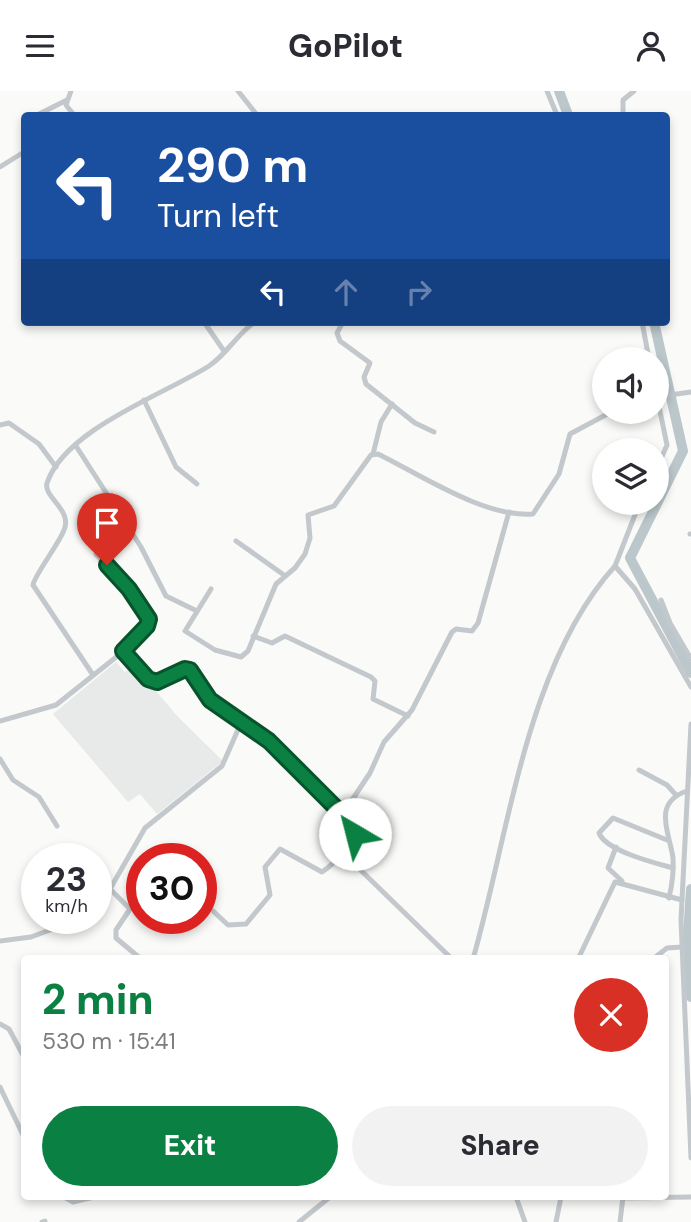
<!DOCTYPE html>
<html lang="en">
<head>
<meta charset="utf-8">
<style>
  :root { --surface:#fff; --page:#f2f2f3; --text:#2b2b33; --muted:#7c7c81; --accent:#0b8043 }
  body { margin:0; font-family:"DM Sans",sans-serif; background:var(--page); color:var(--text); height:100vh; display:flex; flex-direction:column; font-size:26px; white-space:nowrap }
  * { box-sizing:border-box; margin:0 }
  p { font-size:23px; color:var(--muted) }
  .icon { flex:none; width:38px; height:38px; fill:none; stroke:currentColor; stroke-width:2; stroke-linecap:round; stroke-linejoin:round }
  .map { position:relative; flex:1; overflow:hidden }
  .details { position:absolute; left:21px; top:864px; width:648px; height:245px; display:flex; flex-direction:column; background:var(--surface); border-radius:7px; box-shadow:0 4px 10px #0003 }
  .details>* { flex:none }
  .top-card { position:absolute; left:21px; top:21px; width:649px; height:214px; border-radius:7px; box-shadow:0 4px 10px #0003; background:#1a4fa0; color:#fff; overflow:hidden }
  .controls { position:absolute; left:592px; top:256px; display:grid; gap:14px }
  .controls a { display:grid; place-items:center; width:77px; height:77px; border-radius:50%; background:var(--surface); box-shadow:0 4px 10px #0003; font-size:35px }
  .speed { position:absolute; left:21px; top:752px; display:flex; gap:14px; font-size:35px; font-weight:700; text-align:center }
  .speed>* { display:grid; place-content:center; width:91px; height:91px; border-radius:50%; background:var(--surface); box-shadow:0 4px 10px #0003; line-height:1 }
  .speed small { font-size:18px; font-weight:400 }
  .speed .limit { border:10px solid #d22; background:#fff; color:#111 }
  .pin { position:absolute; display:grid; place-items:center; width:60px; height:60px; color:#fff; margin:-72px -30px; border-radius:50% 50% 50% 0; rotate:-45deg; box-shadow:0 0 7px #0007 }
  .pin .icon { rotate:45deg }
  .me { position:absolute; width:77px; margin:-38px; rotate:323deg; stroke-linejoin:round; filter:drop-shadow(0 0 5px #0008) }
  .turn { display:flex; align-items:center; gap:24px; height:147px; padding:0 21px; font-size:32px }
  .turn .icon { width:91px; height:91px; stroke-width:2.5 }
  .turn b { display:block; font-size:49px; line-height:60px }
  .lanes { display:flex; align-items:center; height:66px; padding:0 21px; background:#0003; justify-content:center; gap:35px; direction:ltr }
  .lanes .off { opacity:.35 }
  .round { display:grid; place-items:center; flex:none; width:74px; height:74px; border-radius:37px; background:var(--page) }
  .headline { display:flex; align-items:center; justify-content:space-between; height:119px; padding:0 21px }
  h1 { font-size:42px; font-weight:800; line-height:52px; color:var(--accent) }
  .primary-button { display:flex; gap:14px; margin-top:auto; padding:14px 21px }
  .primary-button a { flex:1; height:80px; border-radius:42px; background:var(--accent); color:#fff; font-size:28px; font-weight:800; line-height:80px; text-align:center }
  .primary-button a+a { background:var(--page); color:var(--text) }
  header { display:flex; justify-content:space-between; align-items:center; height:91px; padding:0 21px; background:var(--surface); font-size:32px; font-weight:800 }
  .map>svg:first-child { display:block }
  .built { fill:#e8e9e9 }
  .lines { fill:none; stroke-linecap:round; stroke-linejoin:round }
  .river { stroke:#bbc7cb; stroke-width:10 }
  .minor { stroke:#c3c8cc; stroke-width:5 }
  .route-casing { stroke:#07532c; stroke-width:18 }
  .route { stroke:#0b8043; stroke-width:12 }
</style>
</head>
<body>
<header><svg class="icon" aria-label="menu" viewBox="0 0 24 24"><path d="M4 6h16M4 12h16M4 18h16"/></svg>GoPilot<svg class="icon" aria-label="person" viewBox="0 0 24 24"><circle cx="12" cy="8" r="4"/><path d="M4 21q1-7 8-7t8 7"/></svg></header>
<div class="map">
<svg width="691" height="1131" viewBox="0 0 691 1131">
  <rect width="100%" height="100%" fill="#fafaf8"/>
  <path class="built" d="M116,571L125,581L134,574L178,626L223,670L157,723L140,703L128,711L53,623Z"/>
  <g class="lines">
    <g class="river">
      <path d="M559,0L568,24"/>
      <path d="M654,231L683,360L630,467L691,582"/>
      <path d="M691,798L688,844L691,906"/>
    </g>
    <g class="minor">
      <path d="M71,0L66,14L74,24"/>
      <path d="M238,0L257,24"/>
      <path d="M547,0L557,24"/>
      <path d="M37,24L67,9"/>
      <path d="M623,24V9L634,0"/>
      <path d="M0,76L24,61"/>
      <path d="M204,231L224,260"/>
      <path d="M343,231L337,242L340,250L370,272L364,286L366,293L415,332L434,341"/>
      <path d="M642,231L649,268"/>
      <path d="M656,301L667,354L656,379"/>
      <path d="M656,306L691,301"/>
      <path d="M144,309L176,376L197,393"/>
      <path d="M0,334L9,332L39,353L56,376"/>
      <path d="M76,355L141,456L166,505L197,520"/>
      <path d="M373,363L381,331L392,313"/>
      <path d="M640,411L615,475L635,498L691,596"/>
      <path d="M690,443H691"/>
      <path d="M236,450L284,484"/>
      <path d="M211,498L185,540L215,559L241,566L248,560L276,493L295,477L305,463L310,447L308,424L334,415L371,364L378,363C421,384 485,427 533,423L559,383L570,343L613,320"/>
      <path d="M661,509L670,532L691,568"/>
      <path d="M253,545L272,552L285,545L371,586L375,590L373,608L408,625"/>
      <path d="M123,560L153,591L185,578L189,579L210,609L269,650L354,735C357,750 334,773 322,781L280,758L265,776L270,804L246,833L228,834L213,820"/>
      <path d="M93,584L33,494C34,485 60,451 64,439C73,419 43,406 47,392C65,338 165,303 209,275C227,263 237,243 255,231"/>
      <path d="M0,630L56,614L120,563L149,532L129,498L96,463"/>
      <path d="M691,633L681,829L691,1067"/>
      <path d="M0,668L13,689L39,706L57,735"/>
      <path d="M639,679L667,694L676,704"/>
      <path d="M342,724L370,682L384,651L412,619L452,541L456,538L472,540L478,532L509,421"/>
      <path d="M667,749L613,727L599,742C606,760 655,772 673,777"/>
      <path d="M616,756L608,777L622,790"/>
      <path d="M342,761L452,868"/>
      <path d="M110,798L130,818L116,839V847L141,868"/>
      <path d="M669,807C672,794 674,781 673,767C670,743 651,712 687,700"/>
      <path d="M96,813L110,798L145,737L222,675L241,632"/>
      <path d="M0,850L31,846L80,828"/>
      <path d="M473,868C509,743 526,573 615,475"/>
      <path d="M578,868L615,791L682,809"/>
      <path d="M653,868L667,857L682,856"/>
      <path d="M0,933L9,938L24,966"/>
      <path d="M0,996L24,1046"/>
      <path d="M64,1106L73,1111L94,1106"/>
      <path d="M516,1106L525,1131"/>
      <path d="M623,1107L691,1106"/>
      <path d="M42,1131L45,1130"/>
      <path d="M299,1131L330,1106"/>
      <path d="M556,1131L561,1106"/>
      <path d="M620,1131L623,1106"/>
    </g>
  </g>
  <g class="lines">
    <defs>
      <path id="route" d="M107,474L129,498L149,528L147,535L123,560L148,588L157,591L185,578L190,579L210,609L269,650L354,735L355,743"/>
    </defs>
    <use href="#route" class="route-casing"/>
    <use href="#route" class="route"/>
  </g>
</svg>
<div class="controls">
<a><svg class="icon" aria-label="sound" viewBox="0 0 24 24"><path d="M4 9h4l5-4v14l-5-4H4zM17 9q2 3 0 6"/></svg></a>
<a><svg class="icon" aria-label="layers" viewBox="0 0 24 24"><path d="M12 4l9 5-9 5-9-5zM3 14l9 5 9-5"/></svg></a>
</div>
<div class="speed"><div>23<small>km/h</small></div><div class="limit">30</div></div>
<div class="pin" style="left:107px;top:474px;background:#d93025"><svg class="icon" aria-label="arrive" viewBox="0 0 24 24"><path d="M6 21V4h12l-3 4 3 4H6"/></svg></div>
<svg class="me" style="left:355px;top:743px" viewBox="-20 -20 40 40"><circle r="19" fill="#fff"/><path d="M0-13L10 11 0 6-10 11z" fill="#0b8043"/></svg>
<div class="top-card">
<div class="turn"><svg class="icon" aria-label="left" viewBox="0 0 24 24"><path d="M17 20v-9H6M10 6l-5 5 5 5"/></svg><div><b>290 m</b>Turn left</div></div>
<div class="lanes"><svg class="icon" aria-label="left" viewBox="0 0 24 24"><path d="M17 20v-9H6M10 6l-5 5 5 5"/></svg><svg class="icon off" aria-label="ahead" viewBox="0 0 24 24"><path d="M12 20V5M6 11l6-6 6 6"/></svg><svg class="icon off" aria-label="right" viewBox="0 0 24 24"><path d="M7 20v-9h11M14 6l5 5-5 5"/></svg></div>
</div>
<section class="details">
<div class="headline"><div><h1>2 min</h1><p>530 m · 15:41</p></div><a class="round" style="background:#d93025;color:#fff"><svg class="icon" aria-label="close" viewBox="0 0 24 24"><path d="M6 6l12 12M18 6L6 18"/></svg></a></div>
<div class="primary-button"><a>Exit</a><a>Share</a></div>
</section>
</div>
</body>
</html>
